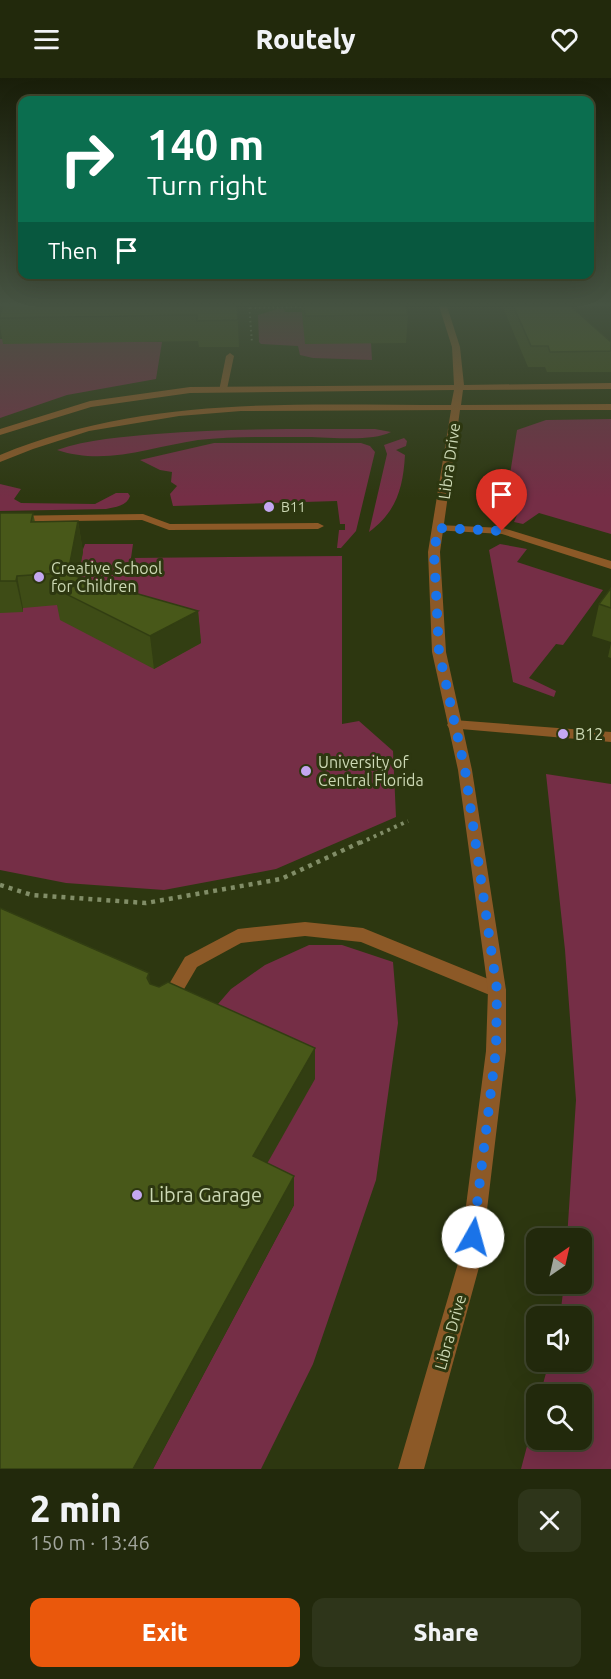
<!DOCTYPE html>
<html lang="en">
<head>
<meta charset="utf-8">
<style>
  :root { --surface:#22290c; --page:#2e351a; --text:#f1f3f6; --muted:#a2a69d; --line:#3f452d; --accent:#ea580c }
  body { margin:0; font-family:Ubuntu,sans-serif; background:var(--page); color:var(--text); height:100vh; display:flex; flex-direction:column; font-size:22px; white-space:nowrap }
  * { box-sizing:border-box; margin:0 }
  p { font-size:20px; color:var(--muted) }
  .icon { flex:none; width:33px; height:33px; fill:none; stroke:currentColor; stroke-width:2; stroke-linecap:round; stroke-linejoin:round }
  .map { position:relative; height:1391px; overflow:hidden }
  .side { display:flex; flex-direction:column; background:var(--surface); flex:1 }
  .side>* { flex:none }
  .top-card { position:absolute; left:18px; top:18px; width:576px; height:183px; border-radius:12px; box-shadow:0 6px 24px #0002,0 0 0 2px var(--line); background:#0b6e4f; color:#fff; overflow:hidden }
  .needle { width:39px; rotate:34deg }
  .fabs { position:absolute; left:526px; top:1150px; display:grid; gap:12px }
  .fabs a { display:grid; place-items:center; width:66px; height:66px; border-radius:12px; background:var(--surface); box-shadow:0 6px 24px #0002,0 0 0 2px var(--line); font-size:30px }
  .pin { position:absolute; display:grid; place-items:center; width:51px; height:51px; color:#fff; margin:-62px -26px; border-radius:50% 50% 50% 0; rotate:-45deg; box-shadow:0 0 6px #0007 }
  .pin .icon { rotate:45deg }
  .me { position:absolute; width:66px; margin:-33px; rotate:7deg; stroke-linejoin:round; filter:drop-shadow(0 0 4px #0008) }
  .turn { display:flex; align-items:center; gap:21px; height:126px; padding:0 30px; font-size:27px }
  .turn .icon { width:78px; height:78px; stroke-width:2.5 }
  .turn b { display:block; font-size:42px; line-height:51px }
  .then { display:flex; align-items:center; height:57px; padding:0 30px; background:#0003; gap:12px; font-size:22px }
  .round { display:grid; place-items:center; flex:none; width:63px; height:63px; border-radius:12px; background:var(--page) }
  .overview { display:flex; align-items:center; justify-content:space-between; height:102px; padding:0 30px }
  h1 { font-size:36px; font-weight:800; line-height:45px }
  .primary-button { display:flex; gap:12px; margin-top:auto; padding:12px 30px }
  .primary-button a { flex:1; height:69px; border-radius:12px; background:var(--accent); color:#fff; font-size:24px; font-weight:800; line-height:69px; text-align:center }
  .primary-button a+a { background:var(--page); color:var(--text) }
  header { display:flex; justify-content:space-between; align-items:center; height:78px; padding:0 30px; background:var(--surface); font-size:27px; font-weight:800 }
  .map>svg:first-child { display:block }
  .green { fill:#752e46 }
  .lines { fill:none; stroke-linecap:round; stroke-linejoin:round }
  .path-far2 { stroke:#818d67; stroke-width:2; stroke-dasharray:1.5 3; stroke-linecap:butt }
  .path-far1 { stroke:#818d67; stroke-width:4; stroke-dasharray:3 4.5; stroke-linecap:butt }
  .path { stroke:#818d67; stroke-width:4.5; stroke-dasharray:4 5; stroke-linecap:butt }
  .lane { fill:#8c5927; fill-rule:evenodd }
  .street { fill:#8c5927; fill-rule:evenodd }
  .wall { fill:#3e4c16 }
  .shaded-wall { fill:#323e12 }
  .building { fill:#485819; stroke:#323e12; stroke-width:1.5 }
  .route { stroke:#1a73e8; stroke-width:10; stroke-dasharray:0 18 }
  .poi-dot { fill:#c4a7f1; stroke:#2d3710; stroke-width:2 }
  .labels { text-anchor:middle; stroke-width:6; stroke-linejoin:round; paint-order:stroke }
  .far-poi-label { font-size:14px; fill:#ccd8b4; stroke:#2d3710; text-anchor:start }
  .street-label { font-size:16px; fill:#ccd8b4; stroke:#2d3710 }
  .poi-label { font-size:16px; fill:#ccd8b4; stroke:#2d3710; text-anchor:start }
  .near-poi-label { font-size:20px; fill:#ccd8b4; stroke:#2d3710; text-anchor:start }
</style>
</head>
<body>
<header><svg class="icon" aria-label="menu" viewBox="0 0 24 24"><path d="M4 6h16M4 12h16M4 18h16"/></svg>Routely<svg class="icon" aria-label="heart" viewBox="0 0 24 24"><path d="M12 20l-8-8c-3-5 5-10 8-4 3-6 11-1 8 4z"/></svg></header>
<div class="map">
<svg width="611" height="1391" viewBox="0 0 611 1391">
  <rect width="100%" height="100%" fill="#2d3710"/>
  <g class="green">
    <path d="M277,231H284L285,234H313L371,265L372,282L313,280L300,277L298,268L261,266L259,264L258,237Z"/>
    <path d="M0,261H14L162,264L156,301L67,317L0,340Z"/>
    <path d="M611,341V456L539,435L523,446L514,444L518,435L510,431L507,415L517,352L546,342Z"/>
    <path d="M375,351L391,354C369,365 326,358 300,359C266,359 231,358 198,362C150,369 106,388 57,372C88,361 123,359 156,356C229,350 302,351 375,351Z"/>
    <path d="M404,360L407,363L406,368L396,372L405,377C403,411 396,434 369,454L387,376L384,367Z"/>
    <path d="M214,365H361L370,368L375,374L356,453L341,470H337L339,452H345V446H340L337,423L173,428L170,416L177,408L171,404L172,394L160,392L140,382Z"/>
    <path d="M0,406L21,411L14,421L21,425L95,426L116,415H128L130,418C127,428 115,429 106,431L0,433Z"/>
    <path d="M85,466H133L131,480L342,478V646L359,643L393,673L396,739L276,791L164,812L66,805L0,792V471L82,474Z"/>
    <path d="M500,466L527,471L517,484L603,512L563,567L556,566L529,600L556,613L554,619L513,604L489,472Z"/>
    <path d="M546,696L611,706V1391H521L537,1330V1362H582V1317H540L549,1284H582V1239H560L564,1206H582V1161H567L576,1022L565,872Z"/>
    <path d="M309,867H342L393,884L398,945L376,1102L313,1286L261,1391H153L294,1127L255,1107L199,948L231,911L265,887Z"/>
  </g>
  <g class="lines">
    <g class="path-far2">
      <path d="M249,225L252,265"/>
      <path d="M250,230L306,229"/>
    </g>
    <path class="path-far1" d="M360,765L408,743"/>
    <path class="path" d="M0,807L32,817L146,825L281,801L363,763"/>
    <g class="lane">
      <path d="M230,275L234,278L227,311L219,313L226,278Z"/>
      <path d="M143,436L170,446L318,445L324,448L318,451L169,452L142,442L0,444V438Z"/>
      <path d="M438,447L503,450L611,483V491L502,456L434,452L432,450Z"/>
      <path d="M454,642L611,654V664L449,650L447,647L449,644Z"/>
      <path d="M305,844L363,850L503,907L506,912L503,917L497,920L361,864L305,858L241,865L197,889L173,930L167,933L161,930L158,925L185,879L238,851Z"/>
    </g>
    <path class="street" d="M438,225H446L460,269L464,307L611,305V311L463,312L461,327L611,326V332H460L440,474L446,574L472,692L506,912V973L481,1182L424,1391H398L459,1182L486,973L488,912L458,692L432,574L428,474L451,332L241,333L179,338L89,353L33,371L0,384V377C143,317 299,327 451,327L454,312L190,315L91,329L0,357V351L90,323L190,309L454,307L452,269Z"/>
  </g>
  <g class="wall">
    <path d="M237,225L239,269H199L198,263L3,266L0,248V236Z"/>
    <path d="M301,225H405L408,237L406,265L305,266Z"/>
    <path d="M501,225H567L611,264V294H547L545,289H528Z"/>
    <path d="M0,435H33L35,444L78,443L83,474L78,499L198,533L201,565L154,591L60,542L57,527L23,530V534L0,535Z"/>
    <path d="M611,510V564L592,558L599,526Z"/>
    <path d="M611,565V580L608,579Z"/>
  </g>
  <g class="shaded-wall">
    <path d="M78,443L83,474L74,520L72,519L68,495Z"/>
    <path d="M17,498L23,530V534L16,503Z"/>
    <path d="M198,533L201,565L154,591L150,558Z"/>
    <path d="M149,895L154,927L147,900Z"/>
    <path d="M315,970V1001L255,1107L253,1078Z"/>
    <path d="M294,1098V1127L153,1391H133Z"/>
  </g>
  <g class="building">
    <path d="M5,225H237L238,242L197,243V237L0,240V236Z"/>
    <path d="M304,225H405L408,237L305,238Z"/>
    <path d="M512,225H567L611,264V273L550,274L548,268H531Z"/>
    <path d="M0,435H33L31,444L78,443L68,495H64L198,533L150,558L54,510L60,495L17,498L16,503H0Z"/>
    <path d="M611,510V530L599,526Z"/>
    <path d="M0,830L149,895L147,900L150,906L159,909L168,904L315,970L253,1078L294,1098L133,1391H0Z"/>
  </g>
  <linearGradient id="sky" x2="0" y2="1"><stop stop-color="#191e09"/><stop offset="0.54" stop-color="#465342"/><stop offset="1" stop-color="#465342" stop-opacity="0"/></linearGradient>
  <rect width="611" height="420" fill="url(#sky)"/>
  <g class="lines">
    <path class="route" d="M473,1159L496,972L497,912L465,692L439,574L434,474L438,450L502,453"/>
  </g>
  <g class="poi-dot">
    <circle cx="269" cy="429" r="6"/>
    <circle cx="39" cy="499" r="6"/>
    <circle cx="563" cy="656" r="6"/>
    <circle cx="306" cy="693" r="6"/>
    <circle cx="137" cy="1117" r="6"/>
  </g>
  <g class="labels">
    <g class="far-poi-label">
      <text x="281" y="434">B11</text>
    </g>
    <g class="street-label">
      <text transform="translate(449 383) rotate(-82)" y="6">Libra Drive</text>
      <text transform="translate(450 1254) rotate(-74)" y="6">Libra Drive</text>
    </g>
    <g class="poi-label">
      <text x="51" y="496">Creative School<tspan x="51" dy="18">for Children</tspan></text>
      <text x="575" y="662">B12</text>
      <text x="318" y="690">University of<tspan x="318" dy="18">Central Florida</tspan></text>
    </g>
    <g class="near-poi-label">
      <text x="149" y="1124">Libra Garage</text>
    </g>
  </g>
</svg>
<div class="fabs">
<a><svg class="needle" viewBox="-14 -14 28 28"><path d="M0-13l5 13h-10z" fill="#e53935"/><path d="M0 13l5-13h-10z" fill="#a2a69d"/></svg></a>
<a><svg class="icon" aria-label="sound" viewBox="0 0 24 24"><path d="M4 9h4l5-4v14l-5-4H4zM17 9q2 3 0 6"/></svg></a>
<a><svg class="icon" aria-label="search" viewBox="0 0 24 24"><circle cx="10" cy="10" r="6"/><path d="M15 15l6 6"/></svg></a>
</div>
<div class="pin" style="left:502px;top:453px;background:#d93025"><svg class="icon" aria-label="arrive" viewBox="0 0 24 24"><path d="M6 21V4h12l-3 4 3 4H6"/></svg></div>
<svg class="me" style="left:473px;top:1159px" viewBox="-20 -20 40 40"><circle r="19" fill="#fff"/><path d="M0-13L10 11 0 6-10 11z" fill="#1a73e8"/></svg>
<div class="top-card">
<div class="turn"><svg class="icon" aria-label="right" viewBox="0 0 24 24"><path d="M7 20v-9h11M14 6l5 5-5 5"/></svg><div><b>140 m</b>Turn right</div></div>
<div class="then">Then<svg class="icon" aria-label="arrive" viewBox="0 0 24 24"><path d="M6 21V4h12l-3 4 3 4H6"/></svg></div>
</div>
</div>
<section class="side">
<div class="overview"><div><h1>2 min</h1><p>150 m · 13:46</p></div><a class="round"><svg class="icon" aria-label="close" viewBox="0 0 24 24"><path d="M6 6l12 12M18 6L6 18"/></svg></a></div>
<div class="primary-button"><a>Exit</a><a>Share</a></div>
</section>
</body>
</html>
